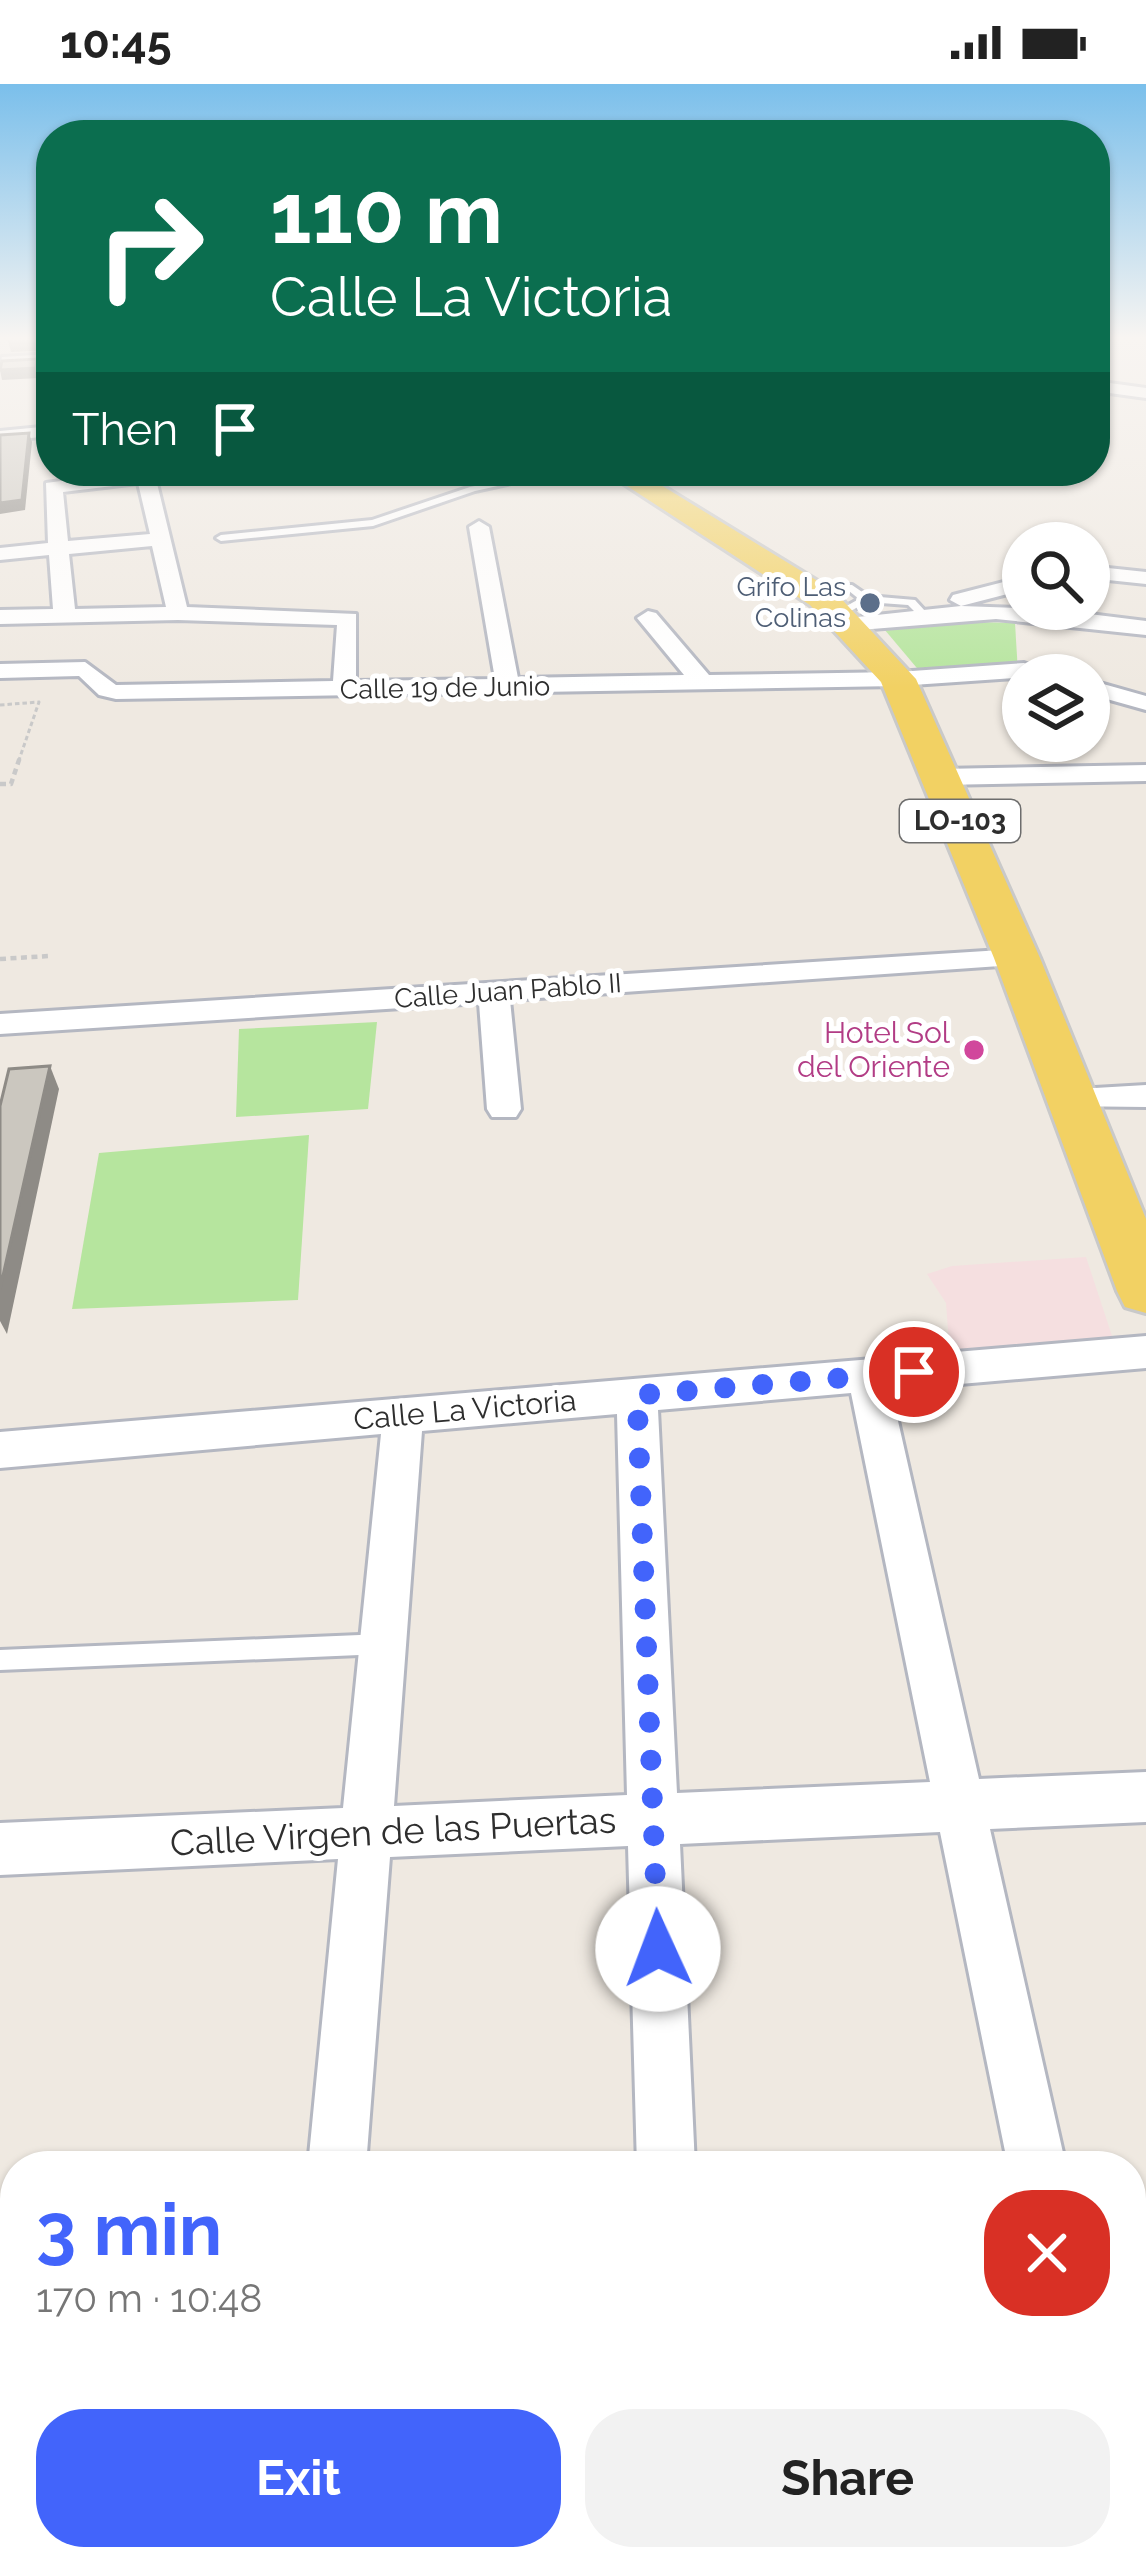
<!DOCTYPE html>
<html lang="en">
<head>
<meta charset="utf-8">
<style>
  :root { --surface:#fff; --page:#f2f2f2; --text:#222; --muted:#767676; --accent:#4264fb }
  body { margin:0; font-family:Raleway,sans-serif; background:var(--page); color:var(--text); height:100vh; display:flex; flex-direction:column; font-size:45px; white-space:nowrap }
  * { box-sizing:border-box; margin:0 }
  p { font-size:39px; color:var(--muted) }
  .icon { flex:none; width:66px; height:66px; fill:none; stroke:currentColor; stroke-width:2; stroke-linecap:round; stroke-linejoin:round }
  .map { position:relative; flex:1; overflow:hidden }
  .side { position:absolute; left:0px; top:2067px; width:1146px; height:420px; display:flex; flex-direction:column; background:var(--surface); border-radius:48px 48px 0 0; box-shadow:0 3px 9px #0004 }
  .side>* { flex:none }
  .banner { position:absolute; left:36px; top:36px; width:1074px; height:366px; border-radius:48px; box-shadow:0 3px 9px #0004; background:#0b6e4f; color:#fff; overflow:hidden }
  .buttons { position:absolute; left:1002px; top:438px; display:grid; gap:24px }
  .buttons a { display:grid; place-items:center; width:108px; height:108px; border-radius:50%; background:var(--surface); box-shadow:0 3px 9px #0004; font-size:60px }
  .pin { position:absolute; display:grid; place-items:center; width:102px; height:102px; color:#fff; margin:-51px; border:6px solid #fff; border-radius:50%; box-shadow:0 3px 12px #0007 }
  .me { position:absolute; width:132px; margin:-66px; rotate:358deg; stroke-linejoin:round; filter:drop-shadow(0 0 9px #0008) }
  .turn { display:flex; align-items:center; gap:42px; height:252px; padding:0 36px; font-size:54px }
  .turn .icon { width:156px; height:156px; stroke-width:2.5 }
  .turn b { display:block; font-size:84px; line-height:102px }
  .then { display:flex; align-items:center; height:114px; padding:0 36px; background:#0003; gap:24px; font-size:45px }
  .round { display:grid; place-items:center; flex:none; width:126px; height:126px; border-radius:48px; background:var(--page) }
  .head { display:flex; align-items:center; justify-content:space-between; height:204px; padding:0 36px }
  h1 { font-size:72px; font-weight:700; line-height:90px; color:var(--accent) }
  .button { display:flex; gap:24px; margin-top:auto; padding:24px 36px }
  .button a { flex:1; height:138px; border-radius:48px; background:var(--accent); color:#fff; font-size:48px; font-weight:700; line-height:138px; text-align:center }
  .button a+a { background:var(--page); color:var(--text) }
  .status { display:flex; justify-content:space-between; align-items:center; height:84px; padding:0 60px; background:var(--surface); direction:ltr }
  .status svg { height:33px; fill:currentColor }
  .map>svg:first-child { display:block }
  .education { fill:#f0e6d1 }
  .medical { fill:#f5dfe0 }
  .green { fill:#b6e59e }
  .lines { fill:none; stroke-linecap:round; stroke-linejoin:round }
  .lane-casing { stroke:#b4b7c1; stroke-width:6 }
  .street-casing { stroke:#b4b7c1; stroke-width:6 }
  .primary-casing { stroke:#c9c9c9; stroke-width:6 }
  .path-far1 { stroke:#c9c9c9; stroke-width:3; stroke-dasharray:4.5 3; stroke-linecap:butt }
  .path { stroke:#c9c9c9; stroke-width:4.5; stroke-dasharray:6 4.5; stroke-linecap:butt }
  .lane { fill:#fff; fill-rule:evenodd }
  .street { fill:#fff; fill-rule:evenodd }
  .primary { fill:#f2d163; fill-rule:evenodd }
  .shaded-wall { fill:#8e8b86 }
  .building { fill:#cbc7bf; stroke:#8e8b86; stroke-width:3 }
  .route { stroke:#4264fb; stroke-width:21; stroke-dasharray:0 37.8 }
  .service-dot { fill:#5c6f8a; stroke:#fff; stroke-width:4.5 }
  .hotel-dot { fill:#d1479c; stroke:#fff; stroke-width:4.5 }
  .labels { text-anchor:middle; stroke-width:10; stroke-linejoin:round; paint-order:stroke }
  .far-service-label { font-size:27px; fill:#4e5e75; stroke:#fff; text-anchor:end }
  .far-street-label { font-size:27px; fill:#2e2e2e; stroke:#fff }
  .shield { fill:#fff; stroke:#6d6d6d; stroke-width:3 }
  .shield-label { font-size:27px; font-weight:bold; fill:#2e2e2e }
  .hotel-label { font-size:30px; fill:#b23c85; stroke:#fff; text-anchor:end }
  .street-label { font-size:30px; fill:#2e2e2e; stroke:#fff }
  .near-street-label { font-size:36px; fill:#2e2e2e; stroke:#fff }
</style>
</head>
<body>
<div class="status"><b>10:45</b><svg viewBox="0 0 49 12"><path d="M0 12V9h3v3zM5 12V6h3v6zM10 12V3h3v9zM15 12V0h3v12zM26 1h20v11H26zM47 4h2v5h-2z"/></svg></div>
<div class="map">
<svg width="1146" height="2487" viewBox="0 0 1146 2487">
  <rect width="100%" height="100%" fill="#efe9e1"/>
  <path class="education" d="M0,2413L15,2414V2472H1131V2459H1146V2487H0Z"/>
  <path class="medical" d="M1086,1173L1116,1264L950,1273L946,1219L927,1190L952,1182Z"/>
  <g class="green">
    <path d="M903,536L1015,539L1018,589L927,596L879,539Z"/>
    <path d="M377,938L368,1025L236,1033L239,945Z"/>
    <path d="M309,1051L298,1216L72,1225L99,1069Z"/>
    <path d="M0,2413L15,2414V2472H748L747,2487H0Z"/>
  </g>
  <g class="lines">
    <defs>
      <g id="lane">
        <path d="M549,387H566L475,407L373,442L221,457L216,454L221,451L372,436L470,403Z"/>
        <path d="M800,500L852,501L868,512L915,516L926,528L917,530L908,521L867,518L838,534L833,531L834,529L859,515L849,507L803,505L800,504Z"/>
        <path d="M383,1550L391,1553L394,1560L391,1567L383,1570L0,1586V1566Z"/>
      </g>
      <g id="street">
        <path d="M51,270V280L0,282L2,273Z"/>
        <path d="M1095,297L1146,304V314L1095,307Z"/>
        <path d="M51,342V352L0,357V347Z"/>
        <path d="M136,387H154L187,523L356,530V597L495,595L469,443L479,437L489,443L518,594L684,591L637,534L648,527L656,529L709,591L898,588L1024,579L1056,591L898,602L116,615L99,611L79,592L0,594V580L85,578L116,601L333,597L337,541L178,536L0,540V526L53,525L49,471L0,476V464L48,459L46,399ZM138,399L150,450L68,457L63,408ZM152,462L166,523L75,525L69,470Z"/>
        <path d="M1089,482L1146,488V500L1089,494Z"/>
        <path d="M1023,493V506L961,522L1049,525L1146,537V551L996,535L847,547L836,540L839,535L961,522L950,516L953,511Z"/>
        <path d="M1089,596L1146,612V626L1089,610Z"/>
        <path d="M1146,681V697L941,701L928,693L941,685Z"/>
        <path d="M1017,865L1028,868L1032,874L1028,880L510,916L521,1025L516,1033H492L487,1025L479,919L0,950V930Z"/>
        <path d="M1146,1001V1023L1061,1022L1056,1014L1061,1006Z"/>
        <path d="M1146,1252V1284L891,1306L979,1695L1146,1688V1738L990,1745L1066,2082H1008L940,1748L680,1760L695,2082H637L628,1762L390,1773L366,2082H308L338,1775L0,1791V1739L343,1724L381,1350L0,1384V1348ZM851,1309L930,1698L677,1709L658,1326ZM617,1330L627,1711L394,1722L422,1347Z"/>
        <rect x="0" y="2316" width="15" height="66"/>
        <path d="M1131,2331L1146,2332V2398L1131,2397Z"/>
      </g>
      <path id="primary" d="M604,387H638L834,507L916,595L1040,874L1146,1135V1229L1125,1223L1117,1207L994,874L881,598L810,521Z"/>
    </defs>
    <use href="#lane" class="lane-casing"/>
    <use href="#street" class="street-casing"/>
    <use href="#primary" class="primary-casing"/>
    <path class="path-far1" d="M0,621L39,618L19,676"/>
    <g class="path">
      <path d="M0,700H11L20,673"/>
      <path d="M0,875L49,872"/>
    </g>
    <use href="#lane" class="lane"/>
    <use href="#street" class="street"/>
    <use href="#primary" class="primary"/>
  </g>
  <g class="shaded-wall">
    <path d="M8,256H48L51,266L11,268Z"/>
    <path d="M37,275L40,285L39,294L2,296L0,286Z"/>
    <path d="M29,349L32,358L25,426L0,430V419Z"/>
    <path d="M50,982L59,1005L7,1250L0,1237V1205Z"/>
  </g>
  <g class="building">
    <path d="M37,275L36,284L0,286L2,277Z"/>
    <path d="M29,349L22,416L0,419V351Z"/>
    <path d="M50,982L0,1205V1022L9,985Z"/>
  </g>
  <linearGradient id="sky" x2="0" y2="1"><stop stop-color="#7abfeb"/><stop offset="0.42" stop-color="#f8f5f2"/><stop offset="1" stop-color="#f8f5f2" stop-opacity="0"/></linearGradient>
  <rect width="1146" height="604" fill="url(#sky)"/>
  <g class="lines">
    <path class="route" d="M658,1865L637,1311L914,1288"/>
  </g>
  <circle class="service-dot" cx="870" cy="519" r="12"/>
  <circle class="hotel-dot" cx="974" cy="966" r="12"/>
  <g class="labels">
    <g class="far-service-label">
      <text x="846" y="512">Grifo Las<tspan x="846" dy="31">Colinas</tspan></text>
    </g>
    <g class="far-street-label">
      <text transform="translate(445 604) rotate(-1)" y="9">Calle 19 de Junio</text>
      <text transform="translate(508 907) rotate(-4)" y="9">Calle Juan Pablo II</text>
    </g>
    <rect class="shield" x="900" y="716" width="120" height="42" rx="9"/>
    <g class="shield-label">
      <text x="960" y="746">LO-103</text>
    </g>
    <g class="hotel-label">
      <text x="950" y="959">Hotel Sol<tspan x="950" dy="34">del Oriente</tspan></text>
    </g>
    <g class="street-label">
      <text transform="translate(465 1326) rotate(-5)" y="10">Calle La Victoria</text>
    </g>
    <g class="near-street-label">
      <text transform="translate(393 1747) rotate(-3)" y="13">Calle Virgen de las Puertas</text>
    </g>
  </g>
</svg>
<div class="buttons">
<a><svg class="icon" aria-label="search" viewBox="0 0 24 24"><circle cx="10" cy="10" r="6"/><path d="M15 15l6 6"/></svg></a>
<a><svg class="icon" aria-label="layers" viewBox="0 0 24 24"><path d="M12 4l9 5-9 5-9-5zM3 14l9 5 9-5"/></svg></a>
</div>
<div class="pin" style="left:914px;top:1288px;background:#d93025"><svg class="icon" aria-label="arrive" viewBox="0 0 24 24"><path d="M6 21V4h12l-3 4 3 4H6"/></svg></div>
<svg class="me" style="left:658px;top:1865px" viewBox="-20 -20 40 40"><circle r="19" fill="#fff"/><path d="M0-13L10 11 0 6-10 11z" fill="#4264fb"/></svg>
<div class="banner">
<div class="turn"><svg class="icon" aria-label="right" viewBox="0 0 24 24"><path d="M7 20v-9h11M14 6l5 5-5 5"/></svg><div><b>110 m</b>Calle La Victoria</div></div>
<div class="then">Then<svg class="icon" aria-label="arrive" viewBox="0 0 24 24"><path d="M6 21V4h12l-3 4 3 4H6"/></svg></div>
</div>
<section class="side">
<div class="head"><div><h1>3 min</h1><p>170 m · 10:48</p></div><a class="round" style="background:#d93025;color:#fff"><svg class="icon" aria-label="close" viewBox="0 0 24 24"><path d="M6 6l12 12M18 6L6 18"/></svg></a></div>
<div class="button"><a>Exit</a><a>Share</a></div>
</section>
</div>
</body>
</html>
